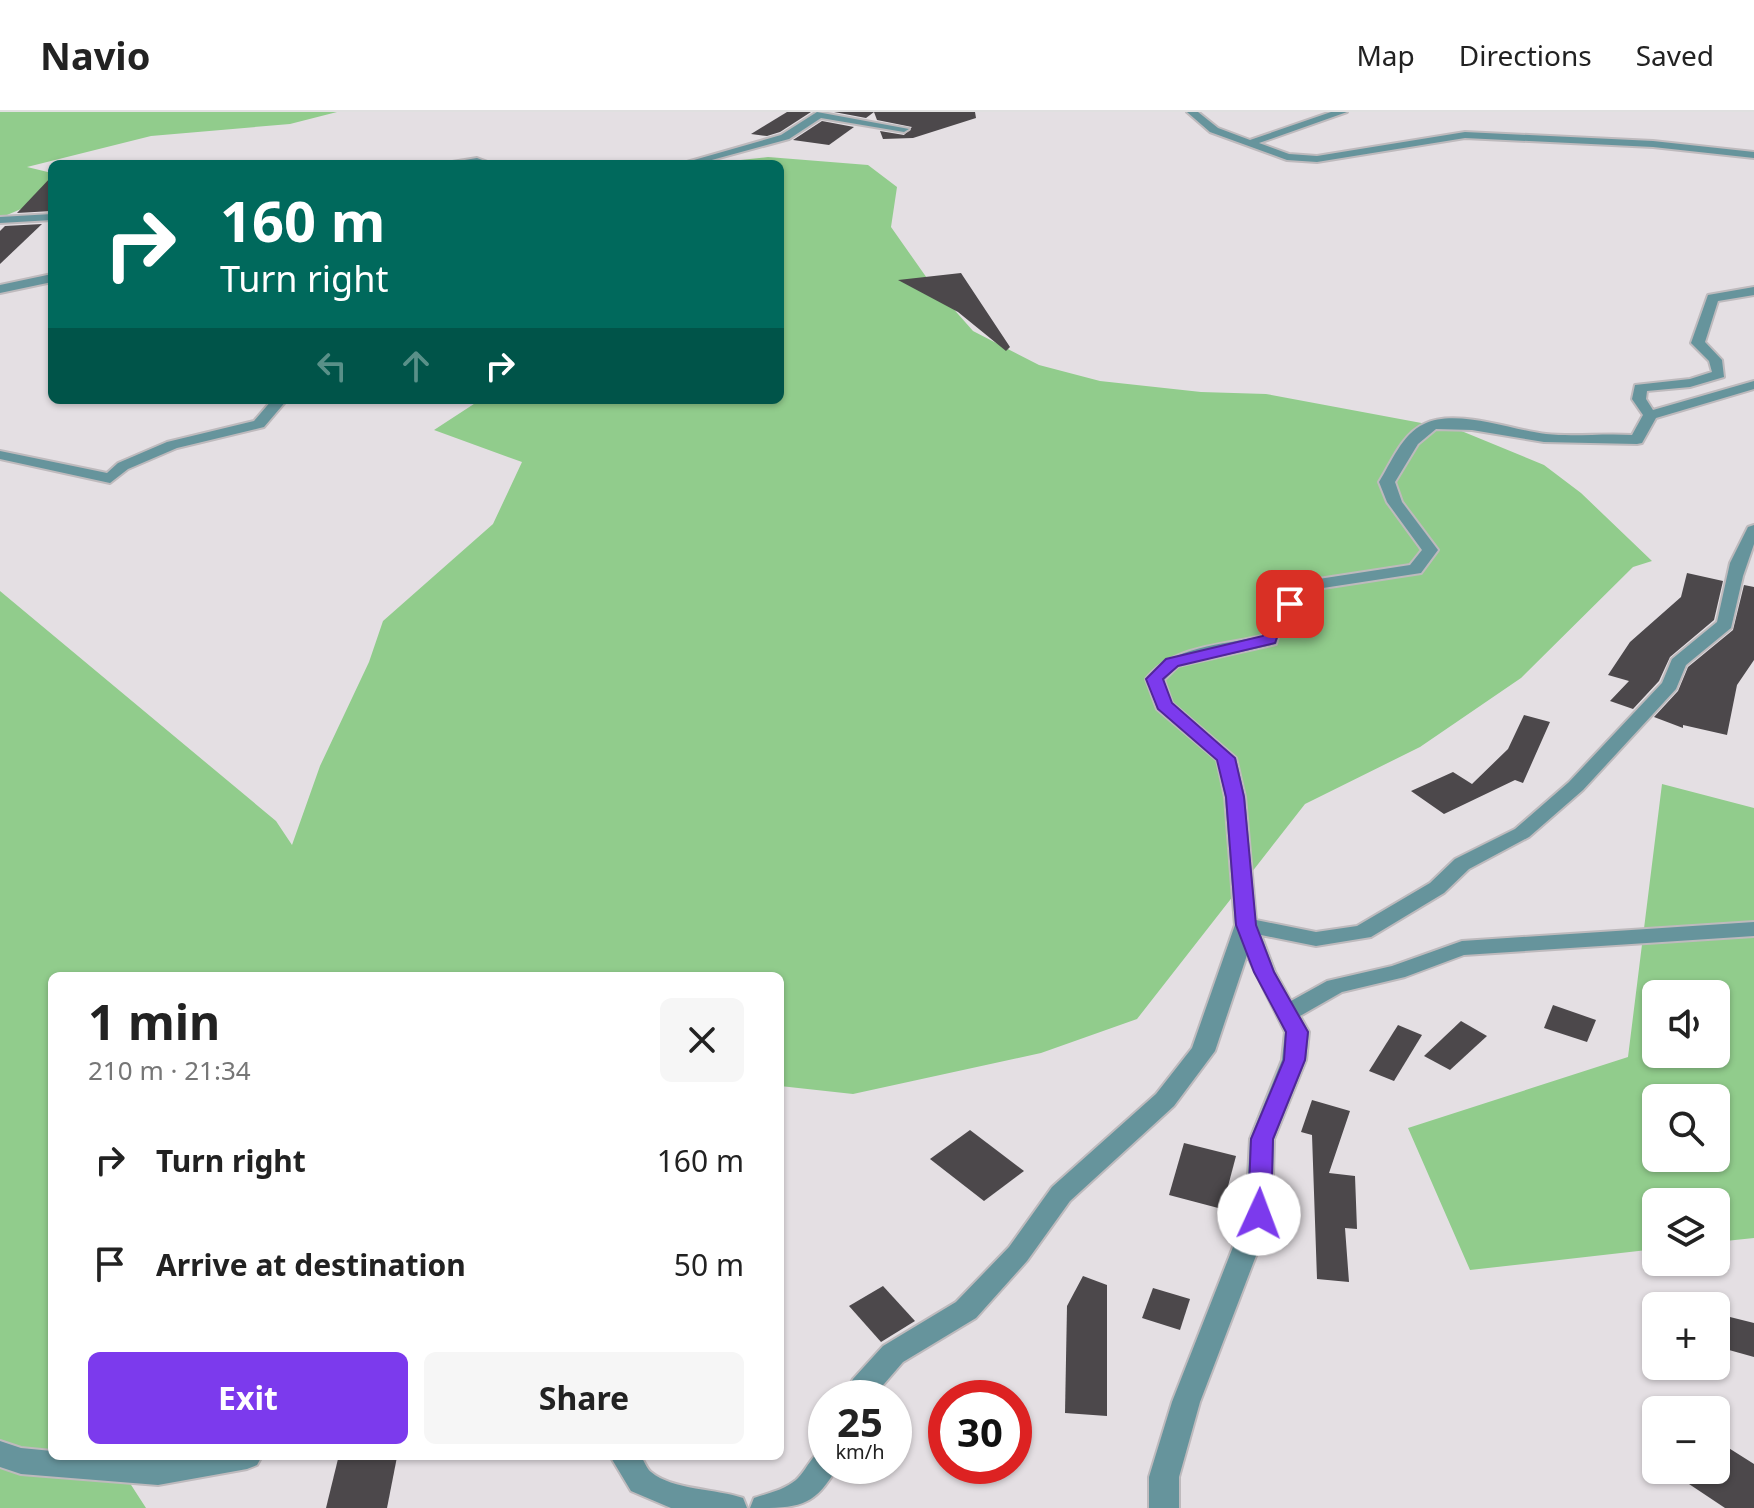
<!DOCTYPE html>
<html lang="en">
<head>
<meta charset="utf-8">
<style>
  :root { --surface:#fff; --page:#f6f6f6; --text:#222; --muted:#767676; --line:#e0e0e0; --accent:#7c3aed }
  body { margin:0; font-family:"Noto Sans",sans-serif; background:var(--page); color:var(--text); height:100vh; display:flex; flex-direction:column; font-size:30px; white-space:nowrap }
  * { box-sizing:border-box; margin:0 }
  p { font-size:26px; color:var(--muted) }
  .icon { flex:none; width:44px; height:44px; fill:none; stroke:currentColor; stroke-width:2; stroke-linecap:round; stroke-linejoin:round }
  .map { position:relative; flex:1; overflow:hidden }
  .details { position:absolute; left:48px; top:860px; width:736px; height:488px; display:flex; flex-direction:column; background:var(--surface); border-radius:12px; box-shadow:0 2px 6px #0004 }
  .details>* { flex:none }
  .guide { position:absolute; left:48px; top:48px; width:736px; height:244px; border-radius:12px; box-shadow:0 2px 6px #0004; background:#00695c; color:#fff; overflow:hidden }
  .buttons { position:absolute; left:1642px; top:868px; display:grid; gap:16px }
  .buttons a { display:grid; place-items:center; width:88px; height:88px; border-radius:12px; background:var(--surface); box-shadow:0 2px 6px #0004; font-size:40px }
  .speed { position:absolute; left:808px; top:1268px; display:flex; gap:16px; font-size:40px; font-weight:700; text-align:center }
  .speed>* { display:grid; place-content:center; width:104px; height:104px; border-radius:50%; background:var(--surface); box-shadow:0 2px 6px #0004; line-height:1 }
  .speed small { font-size:20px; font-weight:400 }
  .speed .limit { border:12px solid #d22; background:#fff; color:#111 }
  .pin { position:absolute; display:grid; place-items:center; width:68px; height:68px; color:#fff; margin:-34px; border-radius:16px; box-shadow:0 4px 12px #0006 }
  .me { position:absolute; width:88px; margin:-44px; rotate:2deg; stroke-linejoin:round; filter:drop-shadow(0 0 6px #0008) }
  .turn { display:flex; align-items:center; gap:28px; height:168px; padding:0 40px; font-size:36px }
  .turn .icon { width:104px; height:104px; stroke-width:2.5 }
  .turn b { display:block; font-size:56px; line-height:68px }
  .lanes { display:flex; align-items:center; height:76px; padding:0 40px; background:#0003; justify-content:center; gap:40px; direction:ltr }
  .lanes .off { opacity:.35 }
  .round { display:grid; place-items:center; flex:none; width:84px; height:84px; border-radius:12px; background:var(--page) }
  .summary { display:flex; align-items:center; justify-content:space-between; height:136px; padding:0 40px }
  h1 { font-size:48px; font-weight:700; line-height:60px }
  .button { display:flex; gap:16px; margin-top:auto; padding:16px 40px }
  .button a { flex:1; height:92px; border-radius:12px; background:var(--accent); color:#fff; font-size:32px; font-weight:700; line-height:92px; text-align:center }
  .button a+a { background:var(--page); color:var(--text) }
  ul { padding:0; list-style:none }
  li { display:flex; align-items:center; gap:24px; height:104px; padding:0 40px }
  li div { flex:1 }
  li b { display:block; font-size:30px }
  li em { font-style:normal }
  header { display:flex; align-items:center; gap:48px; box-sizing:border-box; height:112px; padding:0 40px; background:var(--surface); border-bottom:2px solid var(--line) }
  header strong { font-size:38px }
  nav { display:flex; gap:44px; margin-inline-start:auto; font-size:28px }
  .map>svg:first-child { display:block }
  .green { fill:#91cc8c; fill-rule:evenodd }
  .building { fill:#4c484b }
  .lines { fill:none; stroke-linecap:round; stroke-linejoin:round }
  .minor-casing { stroke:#bebabd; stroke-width:4 }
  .minor { fill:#66949c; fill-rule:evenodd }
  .route { fill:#7c3aed; stroke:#51269a; stroke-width:2 }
</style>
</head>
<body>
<header>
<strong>Navio</strong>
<nav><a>Map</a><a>Directions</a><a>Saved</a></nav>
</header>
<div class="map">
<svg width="1754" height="1396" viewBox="0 0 1754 1396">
  <rect width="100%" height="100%" fill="#e4dfe3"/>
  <g class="green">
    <path d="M0,0H337L290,12L151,24L27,55L52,61L42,88L0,106Z"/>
    <path d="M768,45L868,53L897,75L891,115L929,169L973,219L1039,253L1100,269L1201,280L1266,282L1459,318L1544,353L1581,381L1652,449L1633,455L1521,566L1420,635L1305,692L1137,907L1041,941L853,982L780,974V864H52V1344H128L124,1362L146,1396H0V479L276,709L292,733L320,654L369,550L383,509L493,412L522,350L434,318L480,288H780V52H703Z"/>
    <path d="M1662,672L1754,696V1126L1716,1130V1090H1656V1137L1470,1158L1408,1016L1628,945ZM1656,882H1716V942H1656ZM1656,986H1716V1046H1656Z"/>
  </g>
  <g class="building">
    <path d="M787,0H811L780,20L767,24L751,22Z"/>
    <path d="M834,0H975L976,6L913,26L883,27L880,19L904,23L912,15L877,8L874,0L866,6Z"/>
    <path d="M822,9L854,15L829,33L793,28Z"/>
    <path d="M52,64V99L17,101Z"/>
    <path d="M42,112L0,152V119L5,114Z"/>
    <path d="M961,161L1010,235L1006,239L958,200L898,168Z"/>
    <path d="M1687,461L1723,469L1714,508L1670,545L1659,569L1633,597L1610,589L1629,569L1608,563L1630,530L1681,485Z"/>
    <path d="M1744,473L1754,475V548L1737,573L1727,623L1683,613V616L1654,605L1678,579L1688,555L1733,518Z"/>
    <path d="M1524,603L1550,610L1523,671L1515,668L1444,702L1411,679L1453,660L1472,672L1508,637Z"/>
    <path d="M1553,893L1596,908L1587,930L1544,916Z"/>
    <path d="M1461,909L1487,924L1450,958L1424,944Z"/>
    <path d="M1398,913L1422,923L1394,969L1369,959Z"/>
    <path d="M1312,988L1350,999L1329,1061L1355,1064L1357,1117L1345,1116L1349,1170L1317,1167L1312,1023L1301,1020Z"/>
    <path d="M970,1018L1024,1059L984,1089L930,1047Z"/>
    <path d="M1184,1031L1236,1044L1222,1097L1169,1083Z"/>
    <path d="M1083,1164L1107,1173V1304L1065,1301L1067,1194Z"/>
    <path d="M883,1174L915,1209L881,1230L849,1194Z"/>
    <path d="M1153,1176L1190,1187L1180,1218L1142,1206Z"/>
    <path d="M1730,1205L1754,1211V1245L1729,1238Z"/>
    <path d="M1716,1328L1754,1352V1396H1725L1668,1358H1716Z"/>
    <path d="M397,1345L387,1396H326L338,1347Z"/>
  </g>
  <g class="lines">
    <defs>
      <g id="minor">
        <path d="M817,0L909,17L904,20L821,6L789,27L697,52H680L781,23Z"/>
        <path d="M1187,0H1198L1218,16L1250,28L1331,0H1347L1259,31L1289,42L1317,44L1465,20L1653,29L1754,40V46L1653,35L1465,26L1317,50L1287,48L1210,20Z"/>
        <path d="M477,46L493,52H440Z"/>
        <path d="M52,102V108L0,111V105Z"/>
        <path d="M52,162V170L0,181V173Z"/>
        <path d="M1754,175V183L1718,189L1705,230L1722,248L1724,265L1690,275L1647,279L1646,287L1653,298L1754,269V277L1656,306L1642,331L1637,332L1544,330L1472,318L1436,317L1418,332L1395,370L1402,390L1438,438L1421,461L1310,478L1284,506L1276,532L1178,554L1164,568L1172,591L1236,646L1245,685L1256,808L1316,820L1357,814L1430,771L1455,747L1515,717L1569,670L1662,571L1672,547L1717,510L1730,451L1748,415L1754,413V432L1743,464L1731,516L1686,553L1676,577L1583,678L1529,725L1469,757L1444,781L1371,825L1316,834L1261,823L1275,860L1291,889L1327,869L1392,854L1462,829L1754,810V824L1464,843L1405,865L1342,880L1300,904L1309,920L1306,948L1274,1027L1272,1102L1200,1290L1179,1365V1396H1149V1365L1172,1290L1246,1102L1250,1027L1282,948L1285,920L1247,843L1215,939L1174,994L1070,1089L1027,1149L976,1206L903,1250L872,1286H843L853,1267L883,1234L956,1190L1009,1135L1052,1075L1156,982L1192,936L1235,813L1225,685L1217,648L1157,597L1146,567C1171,534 1223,533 1262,524L1267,505L1299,470L1410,453L1422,438L1387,390L1379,370C1391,351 1402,322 1424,312C1456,296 1511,318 1546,322C1574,325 1603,321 1632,323L1643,303L1632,287L1635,273L1690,267L1712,260L1709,249L1691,231L1708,183Z"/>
        <path d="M272,288H287L264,315L177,336L128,357L110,371L0,347V339L107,361L118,351L167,330L254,309Z"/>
        <path d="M0,1329L21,1336L52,1339V1344L158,1347L175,1344H262L257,1353L247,1357L158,1373L21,1362L0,1355Z"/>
        <path d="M826,1336V1354H838C814,1396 799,1396 750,1396L754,1386C769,1381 784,1378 796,1368C808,1357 811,1342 826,1336Z"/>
        <path d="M610,1344H641C644,1349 647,1357 651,1360C672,1378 718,1377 743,1386L747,1396H671L631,1379Z"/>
      </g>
    </defs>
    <use href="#minor" class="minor-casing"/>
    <use href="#minor" class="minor"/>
  </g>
  <path class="route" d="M1290,488L1297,492L1284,506L1275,531L1178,554L1163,567L1172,591L1235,646L1244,685L1256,813L1274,860L1308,920L1305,948L1273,1027L1271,1102L1268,1108L1259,1111L1251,1108L1248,1102L1251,1027L1284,948L1286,920L1254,860L1236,813L1226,685L1217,648L1158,597L1146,567L1166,547L1263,524L1271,501Z"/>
</svg>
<div class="buttons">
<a><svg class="icon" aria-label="sound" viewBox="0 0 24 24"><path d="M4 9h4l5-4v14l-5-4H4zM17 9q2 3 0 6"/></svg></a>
<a><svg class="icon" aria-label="search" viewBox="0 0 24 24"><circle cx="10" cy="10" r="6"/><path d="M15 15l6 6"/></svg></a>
<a><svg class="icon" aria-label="layers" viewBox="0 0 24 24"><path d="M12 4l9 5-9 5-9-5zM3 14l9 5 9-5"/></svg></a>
<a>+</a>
<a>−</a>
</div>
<div class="speed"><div>25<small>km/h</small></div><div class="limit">30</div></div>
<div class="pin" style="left:1290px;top:492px;background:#d93025"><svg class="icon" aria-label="arrive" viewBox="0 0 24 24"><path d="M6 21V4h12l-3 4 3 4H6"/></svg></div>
<svg class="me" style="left:1259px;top:1102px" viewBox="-20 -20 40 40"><circle r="19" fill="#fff"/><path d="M0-13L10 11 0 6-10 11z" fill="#7c3aed"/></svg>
<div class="guide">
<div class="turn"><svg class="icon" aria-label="right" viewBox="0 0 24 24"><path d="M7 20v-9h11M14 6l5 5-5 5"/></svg><div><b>160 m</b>Turn right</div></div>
<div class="lanes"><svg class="icon off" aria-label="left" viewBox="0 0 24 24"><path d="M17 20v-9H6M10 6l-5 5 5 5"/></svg><svg class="icon off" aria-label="ahead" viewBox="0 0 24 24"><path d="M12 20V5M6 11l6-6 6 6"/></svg><svg class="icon" aria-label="right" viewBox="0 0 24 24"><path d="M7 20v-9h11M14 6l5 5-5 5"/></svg></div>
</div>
<section class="details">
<div class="summary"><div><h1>1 min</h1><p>210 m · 21:34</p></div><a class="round"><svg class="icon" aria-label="close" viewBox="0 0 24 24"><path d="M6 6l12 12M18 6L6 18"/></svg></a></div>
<ul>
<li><svg class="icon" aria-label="right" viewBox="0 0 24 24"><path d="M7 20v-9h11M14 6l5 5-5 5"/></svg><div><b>Turn right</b></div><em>160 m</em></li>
<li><svg class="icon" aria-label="arrive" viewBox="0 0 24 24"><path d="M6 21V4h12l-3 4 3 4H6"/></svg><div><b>Arrive at destination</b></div><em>50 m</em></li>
</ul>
<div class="button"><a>Exit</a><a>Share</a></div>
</section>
</div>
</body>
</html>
